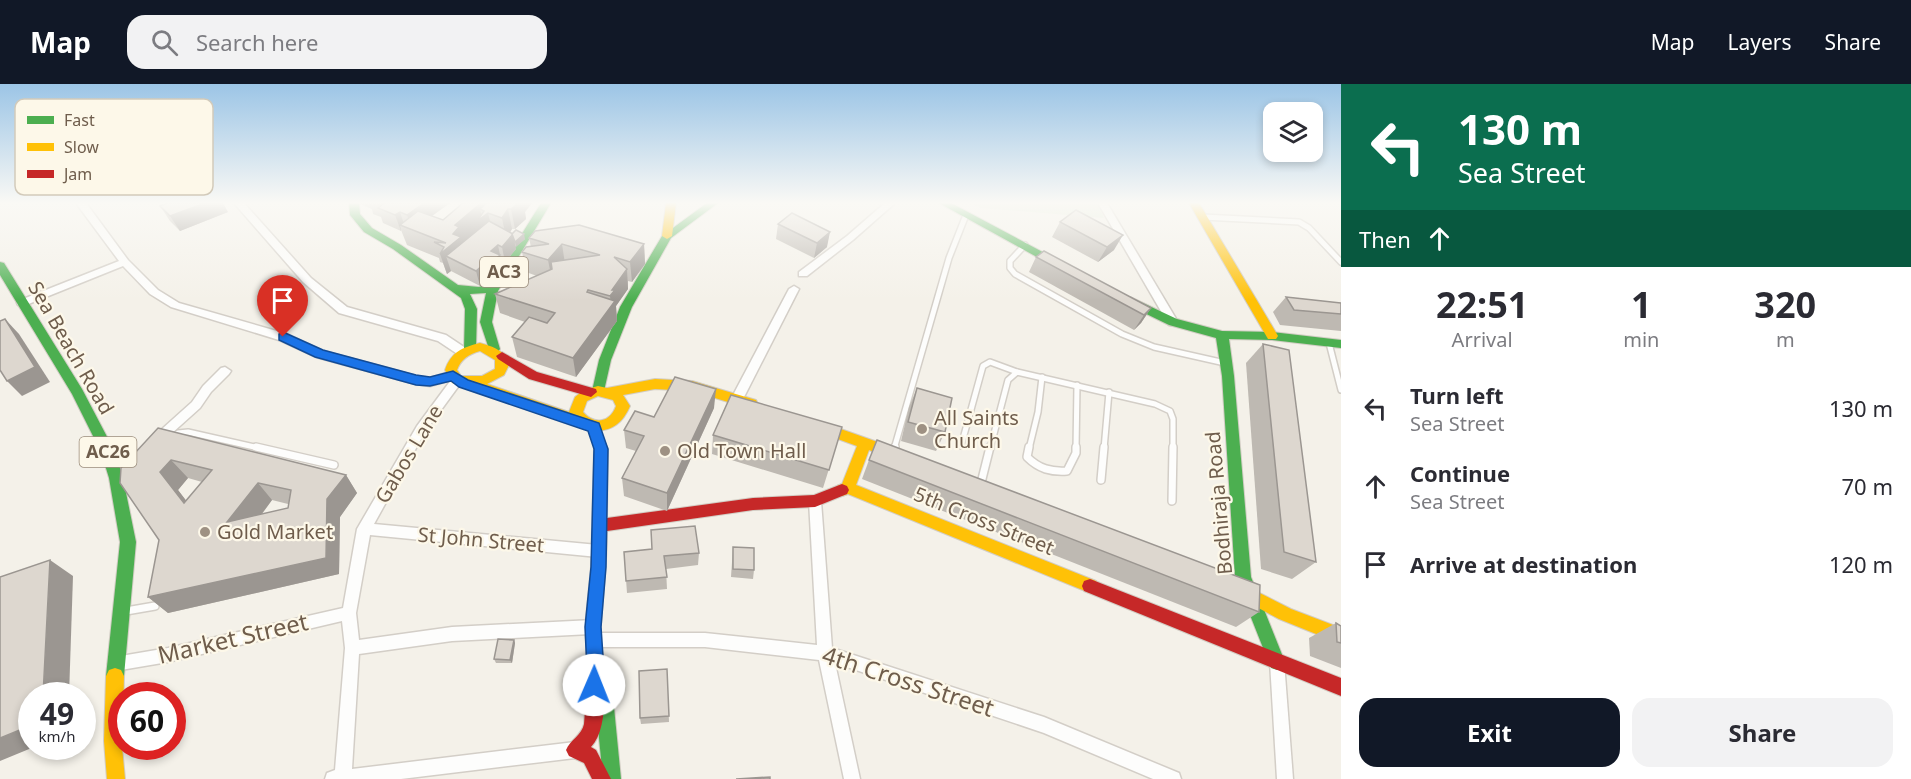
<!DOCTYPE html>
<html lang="en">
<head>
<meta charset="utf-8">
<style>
  :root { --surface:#fff; --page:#f2f2f3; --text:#2b2b33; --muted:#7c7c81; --accent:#111827 }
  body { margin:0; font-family:"Noto Sans",sans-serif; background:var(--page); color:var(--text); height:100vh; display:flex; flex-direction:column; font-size:22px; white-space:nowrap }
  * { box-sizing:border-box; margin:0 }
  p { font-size:20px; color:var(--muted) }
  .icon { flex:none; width:33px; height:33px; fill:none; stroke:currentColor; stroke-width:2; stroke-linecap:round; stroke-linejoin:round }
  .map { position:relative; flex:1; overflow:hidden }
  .sheet { display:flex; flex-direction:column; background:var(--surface); width:570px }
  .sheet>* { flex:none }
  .guide { background:#0b6e4f; color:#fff; overflow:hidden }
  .buttons { position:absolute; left:1263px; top:18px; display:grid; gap:12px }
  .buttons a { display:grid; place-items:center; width:60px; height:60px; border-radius:12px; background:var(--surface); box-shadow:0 3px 9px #0003; font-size:30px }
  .speed { position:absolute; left:18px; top:598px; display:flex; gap:12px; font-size:30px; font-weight:700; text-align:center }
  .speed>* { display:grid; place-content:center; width:78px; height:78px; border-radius:50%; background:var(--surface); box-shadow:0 3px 9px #0003; line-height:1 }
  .speed small { font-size:15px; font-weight:400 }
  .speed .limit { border:9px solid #d22; background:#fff; color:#111 }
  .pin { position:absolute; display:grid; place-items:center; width:51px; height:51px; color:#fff; margin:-62px -26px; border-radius:50% 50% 50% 0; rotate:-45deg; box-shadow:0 0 6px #0007 }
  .pin .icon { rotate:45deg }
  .me { position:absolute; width:66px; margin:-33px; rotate:1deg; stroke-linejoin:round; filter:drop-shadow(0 0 4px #0008) }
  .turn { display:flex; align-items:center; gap:21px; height:126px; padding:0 18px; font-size:27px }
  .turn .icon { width:78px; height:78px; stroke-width:2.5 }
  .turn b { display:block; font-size:42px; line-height:51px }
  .then { display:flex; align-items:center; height:57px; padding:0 18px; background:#0003; gap:12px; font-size:22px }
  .eta { display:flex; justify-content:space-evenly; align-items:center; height:102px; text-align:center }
  .eta b { font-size:36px; font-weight:700; line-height:42px }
  .action { display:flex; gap:12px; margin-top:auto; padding:12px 18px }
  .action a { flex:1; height:69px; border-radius:18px; background:var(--accent); color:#fff; font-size:24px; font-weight:700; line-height:69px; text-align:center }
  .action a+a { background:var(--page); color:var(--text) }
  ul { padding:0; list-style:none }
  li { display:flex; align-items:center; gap:18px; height:78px; padding:0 18px }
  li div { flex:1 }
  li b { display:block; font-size:22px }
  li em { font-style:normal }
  header { display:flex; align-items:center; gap:36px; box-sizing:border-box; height:84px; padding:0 30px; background:var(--accent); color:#fff }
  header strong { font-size:28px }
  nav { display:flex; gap:33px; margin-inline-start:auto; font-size:21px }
  .search { width:420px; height:54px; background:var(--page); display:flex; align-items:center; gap:15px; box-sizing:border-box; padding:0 21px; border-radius:18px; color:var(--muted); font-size:22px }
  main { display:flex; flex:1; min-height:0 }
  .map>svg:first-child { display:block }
  .green { fill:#dfead5 }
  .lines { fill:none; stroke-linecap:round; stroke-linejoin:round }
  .lane-far1-casing { stroke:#d3cec7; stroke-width:8 }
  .lane-casing { stroke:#d3cec7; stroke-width:10 }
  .street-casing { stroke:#d3cec7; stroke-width:3 }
  .fast-casing { stroke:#d2cdc4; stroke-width:2 }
  .slow-casing { stroke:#d2cdc4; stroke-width:2 }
  .jam-casing { stroke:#d2cdc4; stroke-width:2 }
  .lane-far1 { stroke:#fdfdfc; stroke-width:5 }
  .lane { stroke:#fdfdfc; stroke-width:7 }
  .street { fill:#fdfdfc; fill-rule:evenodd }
  .fast { fill:#4caf50; fill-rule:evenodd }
  .slow { fill:#ffc107; fill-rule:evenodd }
  .jam { fill:#c62828; fill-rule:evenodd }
  .wall { fill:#beb9b2; fill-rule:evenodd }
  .shaded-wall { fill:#9b9691; fill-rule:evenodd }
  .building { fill:#ddd7cf; stroke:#9b9691; stroke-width:1.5; fill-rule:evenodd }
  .route { fill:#1a73e8; stroke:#114b97; stroke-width:1.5 }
  .poi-dot { fill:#9e9183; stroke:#fdf8e9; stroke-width:2 }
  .labels { text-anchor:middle; stroke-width:4.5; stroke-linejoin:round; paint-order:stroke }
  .shield { fill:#fdf8e9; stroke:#9a8c7b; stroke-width:1.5 }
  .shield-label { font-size:18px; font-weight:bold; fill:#6f5d4c }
  .street-label { font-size:20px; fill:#6f5d4c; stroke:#fdf8e9 }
  .poi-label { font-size:20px; fill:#6f5d4c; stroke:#fdf8e9; text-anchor:start }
  .near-street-label { font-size:24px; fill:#6f5d4c; stroke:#fdf8e9 }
  .key { fill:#fdf8e9; stroke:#d2caba; stroke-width:1.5 }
  .key-label { font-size:16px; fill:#6f5d4c }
</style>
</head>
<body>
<header>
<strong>Map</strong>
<div class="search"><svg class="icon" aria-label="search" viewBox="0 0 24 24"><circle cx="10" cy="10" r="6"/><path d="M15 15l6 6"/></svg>Search here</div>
<nav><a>Map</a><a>Layers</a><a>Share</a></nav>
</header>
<main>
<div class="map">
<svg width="1341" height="695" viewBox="0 0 1341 695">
  <rect width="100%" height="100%" fill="#f4f1e9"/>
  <path class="green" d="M970,119H1098L1104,134L981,124Z"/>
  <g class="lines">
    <defs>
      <g id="lane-far1">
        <path d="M1203,133L1299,138L1309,144L1341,178"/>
        <path d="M1025,161L1010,177V184L1015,190L1122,250L1154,263L1225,279"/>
        <path d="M1329,259L1341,306"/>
        <path d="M172,353L178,349L188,348L263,365"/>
        <path d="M961,362L983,282L990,278L1017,288"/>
        <path d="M894,365L949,174L966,131"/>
        <path d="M990,365L1008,296L1017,288L1155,320L1170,327L1173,335V365"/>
        <path d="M1029,365L1038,328L1042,293"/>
        <path d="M1076,365L1077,301"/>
        <path d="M1104,365L1109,308"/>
      </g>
      <g id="lane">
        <path d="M256,363L334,381"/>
        <path d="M1029,363L1027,373C1039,385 1051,388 1067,387L1076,369V363"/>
        <path d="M893,369L895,363"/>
        <path d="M1101,396L1104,363"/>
        <path d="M980,403L990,363"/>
        <path d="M1172,417L1173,363"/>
        <path d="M126,527L155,522"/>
      </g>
      <g id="street">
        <path d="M76,119H86L128,176L158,206L179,219L287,250L323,267L416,292L430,294L453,287L457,288L458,292L463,296L425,348L374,440L598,461L603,463L605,467L603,471L598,473L370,451L356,529L359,556L452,543L593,536L598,538L600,543L596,549H705L817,561L809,417L810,413L815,412L820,413L821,417L832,564L1044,633L1179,689L1181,695H1153L1044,649L835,579L860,695H844L819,576L705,563H594L589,561L587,556L591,550L452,557L359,570L352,685L575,658L581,660L583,666L581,672L575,674L401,695H325L327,689L335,686L345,564L342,537L168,578L115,587L110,585L108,580L110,575L115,573L168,564L343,524L357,445L417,342L451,296L430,302L416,300L316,273L279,256L171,223L150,210L123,182L26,221H18L17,219L18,217L119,177Z"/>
        <path d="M234,119H244L311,194L347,223L446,251L467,265L468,268L467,271H459L438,257L339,229L303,198Z"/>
        <path d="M885,119H895L853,156L807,192H799V188L847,152Z"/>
        <path d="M1098,119H1107L1178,238L1177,241H1169Z"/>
        <path d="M794,202L799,205L743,315L741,318H733L731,315L789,205Z"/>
        <path d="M225,283L231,287L229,290L211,308L200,324L161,359H153L151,356L153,353L192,318L203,302L221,284Z"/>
        <path d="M1277,571L1282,573L1284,578L1293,695H1277L1270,578L1272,573Z"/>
      </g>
      <g id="fast">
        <path d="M349,119H359L360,130L372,144L401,161L458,201L479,203L492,198L541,119H551L498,207L492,238L500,265L498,268H490L480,238L486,209L470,210L477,225L476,265L470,269L466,268L464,265L465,225L461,214L393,165L364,148L350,131Z"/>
        <path d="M707,119H718L671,154L632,223L611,276L604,307L603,310H593L592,307L599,276L620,223L662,152Z"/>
        <path d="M939,119H951L1065,180L1063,183H1055Z"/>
        <path d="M0,178L4,179L82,305L115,368L123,394L136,458L124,592L121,598L115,600L109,598L106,592L120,458L109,394L101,368L72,310L0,191Z"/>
        <path d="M1130,213L1177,235L1222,247L1272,248L1341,256V264L1272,256L1229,255L1234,292L1251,493L1285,578L1283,584L1277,586L1271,584L1235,493L1222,292L1216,254L1169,241L1126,220L1124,217L1126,214Z"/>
        <path d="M603,594L609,597L612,603L621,695H603L594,603L597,597Z"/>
      </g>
      <g id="slow">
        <path d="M666,119H676L672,152L667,155L662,152Z"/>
        <path d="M1189,119H1199L1278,252L1276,255H1268Z"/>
        <path d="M480,259C494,263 505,266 509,281L504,291L487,300L569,328L575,313L584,306L598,302L607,304L655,295L692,297L756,316L758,320L751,325L692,307L655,305L623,311L630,322C623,338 613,347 595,347L452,299L445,286C451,268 463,263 480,259ZM480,267L495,276V285L482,292H461L457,286C461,275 469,270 480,267ZM598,312L613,316L616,322C610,339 594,341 583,328L587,317Z"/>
        <path d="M821,338L900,366L902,370L900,374L895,376L869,366L856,401L1096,497L1098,502L1096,507L1090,509L848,410L842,412L837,410L835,406L837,402L842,400L857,362L816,347L814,343L816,339Z"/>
        <path d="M1240,499L1291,525L1341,544V560L1279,535L1234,511L1232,506L1234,501Z"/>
        <path d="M115,584L121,586L124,592L122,663L125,695H107L104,657L106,592L109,586Z"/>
      </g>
      <g id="jam">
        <path d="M502,268L537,288L596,305L597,308L591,313L529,295L498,275L496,272Z"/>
        <path d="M601,359L606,361L608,365L607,434L753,414L814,411L842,400L847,402L849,406L847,410L815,423L753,426L607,447C607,479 603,509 601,541C600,573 614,639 591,663L596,666L611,695H592L584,679L569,672L566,666C570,656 582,651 584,640L588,587L585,543L591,483L594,365L596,361Z"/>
        <path d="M1090,495L1341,594V612L1084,507L1082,502L1084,497Z"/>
      </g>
    </defs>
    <use href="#lane-far1" class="lane-far1-casing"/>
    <use href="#lane" class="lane-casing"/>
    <use href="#street" class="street-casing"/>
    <use href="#fast" class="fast-casing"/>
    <use href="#slow" class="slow-casing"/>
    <use href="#jam" class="jam-casing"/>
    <use href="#lane-far1" class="lane-far1"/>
    <use href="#lane" class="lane"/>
    <use href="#street" class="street"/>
    <use href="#fast" class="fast"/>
    <use href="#slow" class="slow"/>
    <use href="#jam" class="jam"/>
  </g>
  <g class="wall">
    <path d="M360,119H450L432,132L443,136L463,119H532L525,128L526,135L515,145H512L510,149L525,155L515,163L516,165L505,178L502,177H501L503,186L491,197L487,196L480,202L451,187L447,190L443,179L440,178L439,174L407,161L401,146V147L383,139L381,133L373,130L372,125L360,120Z"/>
    <path d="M160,122L228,128L180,147L170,137Z"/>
    <path d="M1060,138L1114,166L1098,178L1052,153Z"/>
    <path d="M778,140L827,163L814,174L776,155Z"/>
    <path d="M529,154L644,160L645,180L632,198L628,197V205L616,222L617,237L576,293L517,273L512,253L525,238L500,229L495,210L537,192L526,188L522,168L531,163Z"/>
    <path d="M1036,173L1151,224L1141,239L1134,246L1029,188Z"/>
    <path d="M1286,213L1341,219V247L1280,241L1273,228Z"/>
    <path d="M1263,260L1316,478L1292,495L1261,485L1246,279Z"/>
    <path d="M917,304L945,348L936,367L901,357L909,323Z"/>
    <path d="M714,324L667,427L624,412L622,394L636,367L626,364L624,346L654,333Z"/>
    <path d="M842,343L823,404L712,370L713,351Z"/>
    <path d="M158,344L346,391L357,409L340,433L339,490L168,529L148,513L159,456ZM188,394L202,398L186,417L178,406ZM272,416L288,420V424L262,430Z"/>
    <path d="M869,376L1259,528L1236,543L862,395Z"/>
    <path d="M651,446L699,469L698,481L666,485L667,505L627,509L624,468L652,465Z"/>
    <path d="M733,463L754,486L753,495L731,493Z"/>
    <path d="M1336,539L1341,542V584L1310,572L1309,554Z"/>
    <path d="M514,556L515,559L512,579H496L494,575Z"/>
    <path d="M667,585L669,638L641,640L640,634Z"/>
  </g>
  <g class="shaded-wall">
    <path d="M205,119H223L228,128L180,147L170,132Z"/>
    <path d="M424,119H450L412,146L407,131Z"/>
    <path d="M481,119H491L488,129L493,149L446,172L451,187L447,190L440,170L453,150L455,141ZM480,125L484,127L482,134Z"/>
    <path d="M518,119H532L525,128L526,135L515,145L511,125Z"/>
    <path d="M508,125L512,145L506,154L502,134Z"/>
    <path d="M400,128L405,143L400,141L401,146V147L395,131Z"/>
    <path d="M830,148L827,163L814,174L817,159Z"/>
    <path d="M513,150L516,165L505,178L502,163Z"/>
    <path d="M524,150L525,155L516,163L515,158Z"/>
    <path d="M1123,151L1114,166L1098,178L1107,163Z"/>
    <path d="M562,160L565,180L552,196L548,176Z"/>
    <path d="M644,160L645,180L632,198L630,178Z"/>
    <path d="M498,161L503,186L491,197L487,182L491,167Z"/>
    <path d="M484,180L487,196L480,202L476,187Z"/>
    <path d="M627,185L628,205L616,222L617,237L576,293L573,274L611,222L610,212L612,206Z"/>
    <path d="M1151,224L1141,239L1134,246L1144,231Z"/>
    <path d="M5,235L19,250L50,298L22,312L7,297Z"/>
    <path d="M716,305L714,324L667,427V409Z"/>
    <path d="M171,376L188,394L178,406L202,437L184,419L160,388Z"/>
    <path d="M346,391L357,409L340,433L339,490L168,529L148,513L327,415Z"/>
    <path d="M258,399L272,416L243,455L227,438Z"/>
    <path d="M50,476L73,492L69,612H43Z"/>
    <path d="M514,556L515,559L512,579L510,576Z"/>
    <path d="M32,641V663H34L0,677V654Z"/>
  </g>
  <g class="building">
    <path d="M167,119H205L170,132L160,122Z"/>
    <path d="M384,119H424L407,131L400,128L395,131L378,124Z"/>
    <path d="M463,119H481L455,141L459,143L453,150L461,153L440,170L444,163L434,158L446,159L400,141L418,127L443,136Z"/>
    <path d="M487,119H518L511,125H508L502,134L488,129L477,137L484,127L480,125Z"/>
    <path d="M1076,126L1123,151L1107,163L1060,138Z"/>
    <path d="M792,129L830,148L817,159L778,140Z"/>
    <path d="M489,137L513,150L502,163L498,161L491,167L500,171L487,182L484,180L476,187L446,172Z"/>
    <path d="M579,141L644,160L630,178L614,173L627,185L612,206H615L610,212L588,206L587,208L615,217L573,274L512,253L529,233L547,239L555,229L495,210L552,185L551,178L600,171L562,160L548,176L522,168L526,163L549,160L529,154L535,147Z"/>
    <path d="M516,146L524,150L515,158L512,150Z"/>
    <path d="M1044,167L1151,224L1144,231L1036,173Z"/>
    <path d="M1286,213L1341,219V230L1294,226Z"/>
    <path d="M5,235L35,283L7,297L0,286V237Z"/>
    <path d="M1263,260L1289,266L1316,478L1284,468Z"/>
    <path d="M675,293L716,305L667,409L622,394L644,352L624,346L635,327L654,333Z"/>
    <path d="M917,304L952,314L945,348L908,338Z"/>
    <path d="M731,311L842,343L829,386L713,351Z"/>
    <path d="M158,344L346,391L327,415L326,474L148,513L159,456L120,399L121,384ZM171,376L212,386L184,419L160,388ZM258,399L291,406L288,424L227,438Z"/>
    <path d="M877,356L1260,501L1259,528L869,376Z"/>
    <path d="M695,442L699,469L664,472L667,493L626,497L624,468L652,465L651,446Z"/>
    <path d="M733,463L754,464V486L733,485Z"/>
    <path d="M50,476L43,612H32V641L0,654V493Z"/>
    <path d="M1336,539L1341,542V559L1337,558Z"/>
    <path d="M498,555L514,556L510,576L494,575Z"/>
    <path d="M667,585L669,632L640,634L639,587Z"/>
    <path d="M770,693V695H736Z"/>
  </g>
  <linearGradient id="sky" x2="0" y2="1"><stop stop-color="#9cc5e6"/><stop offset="0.55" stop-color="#faf9f5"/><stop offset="1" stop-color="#faf9f5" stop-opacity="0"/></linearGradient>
  <rect width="1341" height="216" fill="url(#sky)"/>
  <path class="route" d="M283,248L323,266L416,291L430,293L453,287L468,296L599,339L608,365L606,483L601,543L604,587L600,607L594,610L588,607L586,601L587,587L585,543L591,483L594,365L588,347L459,303L451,297L430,302L416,301L315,273L279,256V250Z"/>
  <g class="poi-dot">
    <circle cx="922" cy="345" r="6"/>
    <circle cx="665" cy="367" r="6"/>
    <circle cx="205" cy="448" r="6"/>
  </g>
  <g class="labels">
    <g class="shield">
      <rect x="480" y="173" width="48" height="30" rx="4.5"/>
      <rect x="79.5" y="353" width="57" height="30" rx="4.5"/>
    </g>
    <g class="shield-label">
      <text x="504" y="194">AC3</text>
      <text x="108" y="374">AC26</text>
    </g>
    <g class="street-label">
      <text transform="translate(71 264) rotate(60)" y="7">Sea Beach Road</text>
      <text transform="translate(409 370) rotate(-59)" y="7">Gabos Lane</text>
      <text transform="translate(1219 419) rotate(-95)" y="7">Bodhiraja Road</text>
      <text transform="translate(984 437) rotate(22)" y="7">5th Cross Street</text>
      <text transform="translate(481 456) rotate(5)" y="7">St John Street</text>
    </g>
    <g class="poi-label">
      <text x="934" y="341">All Saints<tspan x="934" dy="23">Church</tspan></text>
      <text x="677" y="374">Old Town Hall</text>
      <text x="217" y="455">Gold Market</text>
    </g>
    <g class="near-street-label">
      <text transform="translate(233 555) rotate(-13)" y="8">Market Street</text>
      <text transform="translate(908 598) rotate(18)" y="8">4th Cross Street</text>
    </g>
  </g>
  <rect x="15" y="15" width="198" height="96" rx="9" class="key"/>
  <rect x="27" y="32" width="27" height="8" fill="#4caf50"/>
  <rect x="27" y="59" width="27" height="8" fill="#ffc107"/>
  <rect x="27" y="86" width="27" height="8" fill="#c62828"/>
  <g class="key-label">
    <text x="64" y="42">Fast</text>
    <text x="64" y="69">Slow</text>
    <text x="64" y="96">Jam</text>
  </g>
</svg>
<div class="buttons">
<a><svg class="icon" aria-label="layers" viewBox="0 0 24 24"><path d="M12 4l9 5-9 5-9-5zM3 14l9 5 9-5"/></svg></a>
</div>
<div class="speed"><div>49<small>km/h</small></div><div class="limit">60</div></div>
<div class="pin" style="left:283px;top:253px;background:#d93025"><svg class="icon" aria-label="arrive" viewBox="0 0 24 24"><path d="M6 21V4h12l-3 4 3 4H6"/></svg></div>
<svg class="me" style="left:594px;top:601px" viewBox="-20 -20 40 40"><circle r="19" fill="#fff"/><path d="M0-13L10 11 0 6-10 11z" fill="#1a73e8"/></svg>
</div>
<section class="sheet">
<div class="guide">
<div class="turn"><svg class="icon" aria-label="left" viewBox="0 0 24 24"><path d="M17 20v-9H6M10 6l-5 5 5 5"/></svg><div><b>130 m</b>Sea Street</div></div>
<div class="then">Then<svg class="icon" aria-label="ahead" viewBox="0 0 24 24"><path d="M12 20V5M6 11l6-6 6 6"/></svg></div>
</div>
<div class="eta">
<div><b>22:51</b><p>Arrival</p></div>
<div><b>1</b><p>min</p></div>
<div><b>320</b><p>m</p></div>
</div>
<ul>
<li><svg class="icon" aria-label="left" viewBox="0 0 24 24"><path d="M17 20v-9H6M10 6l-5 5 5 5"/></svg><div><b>Turn left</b><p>Sea Street</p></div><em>130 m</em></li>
<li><svg class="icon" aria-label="ahead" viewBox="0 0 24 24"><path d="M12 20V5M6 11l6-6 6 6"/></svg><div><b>Continue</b><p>Sea Street</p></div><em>70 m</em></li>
<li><svg class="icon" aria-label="arrive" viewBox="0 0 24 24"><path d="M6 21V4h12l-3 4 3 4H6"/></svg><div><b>Arrive at destination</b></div><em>120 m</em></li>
</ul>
<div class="action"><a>Exit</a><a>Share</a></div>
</section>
</main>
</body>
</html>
